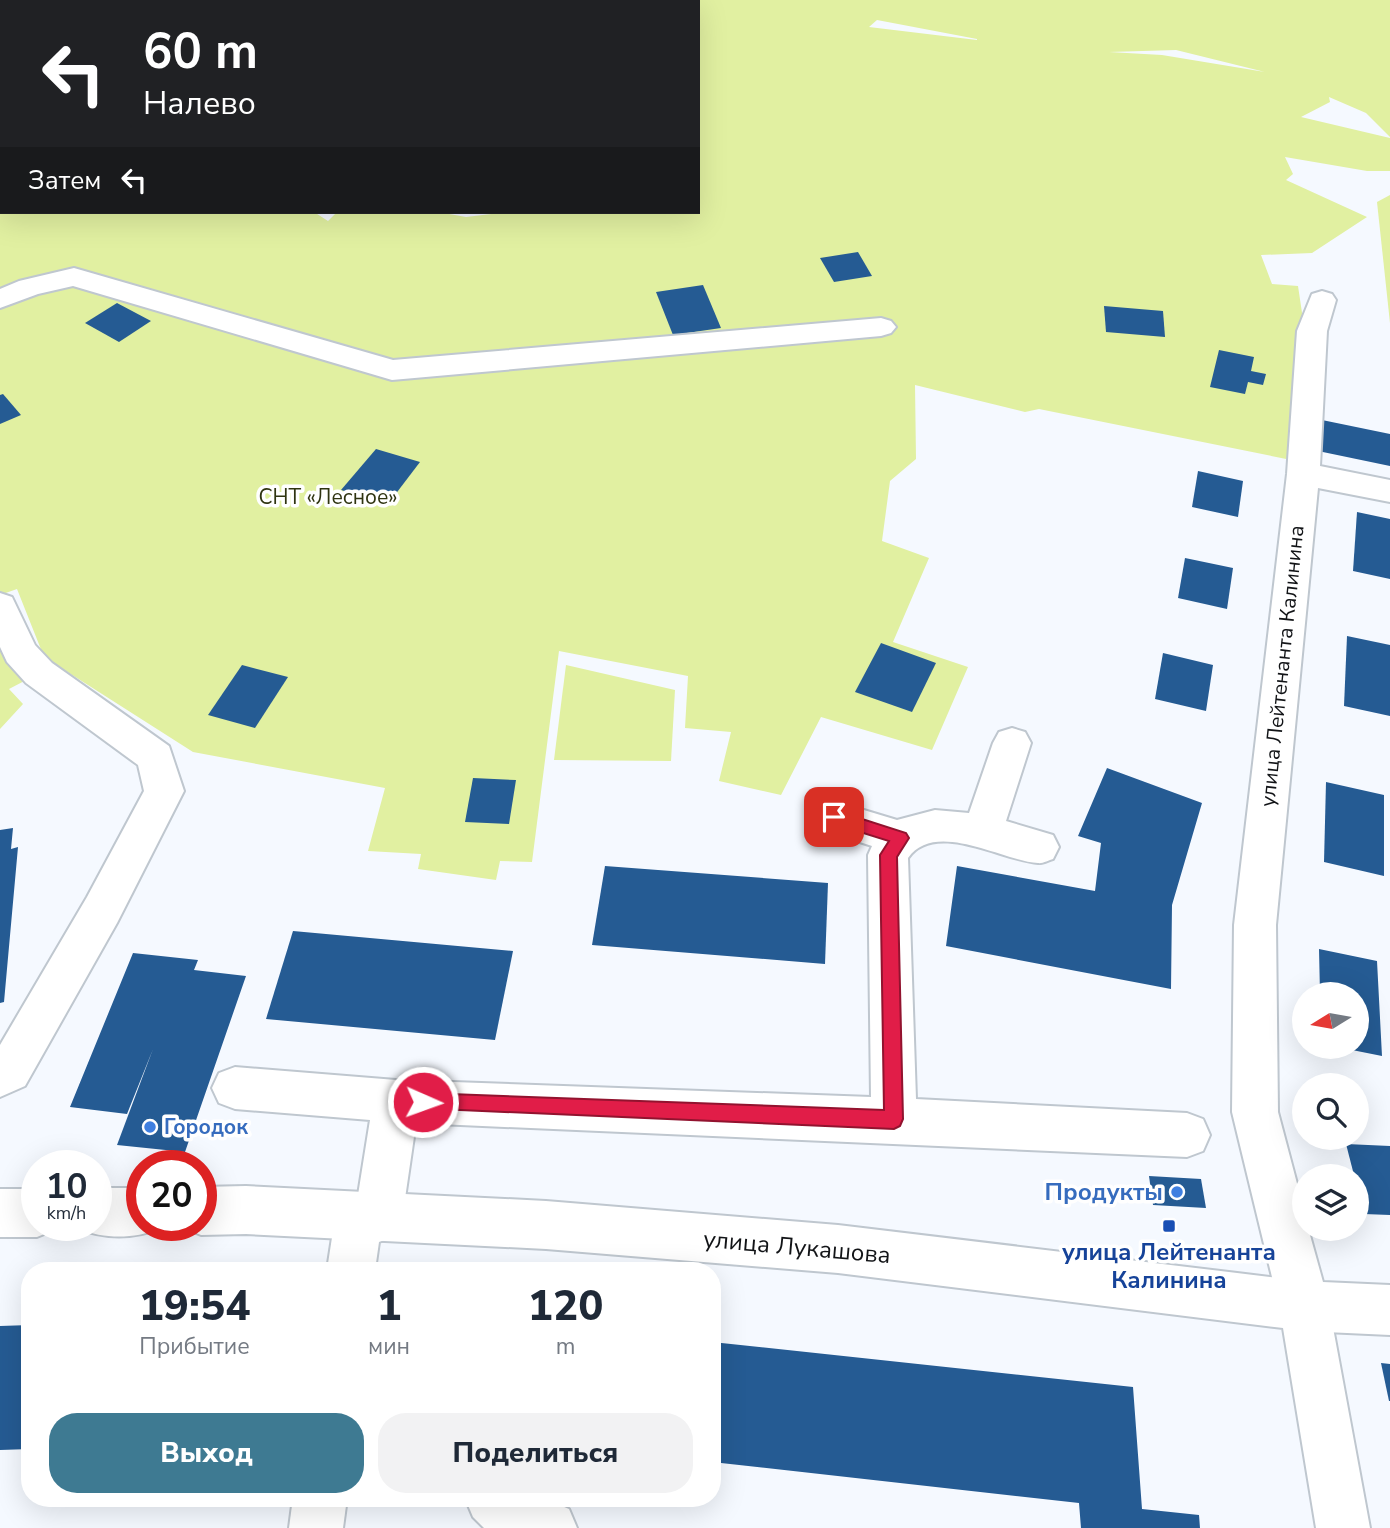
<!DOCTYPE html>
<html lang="ru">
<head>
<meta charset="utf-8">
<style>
  :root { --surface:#fff; --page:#f2f2f3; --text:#1f2937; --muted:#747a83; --accent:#3e7a92 }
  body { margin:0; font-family:"Nunito Sans",sans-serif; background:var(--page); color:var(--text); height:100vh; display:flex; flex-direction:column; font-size:26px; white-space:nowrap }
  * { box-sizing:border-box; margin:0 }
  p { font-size:23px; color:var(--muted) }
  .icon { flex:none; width:38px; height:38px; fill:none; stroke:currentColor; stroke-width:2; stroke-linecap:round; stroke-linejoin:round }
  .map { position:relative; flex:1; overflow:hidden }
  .panel { position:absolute; left:21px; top:1262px; width:700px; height:245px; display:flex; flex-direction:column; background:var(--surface); border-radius:28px; box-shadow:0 7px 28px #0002 }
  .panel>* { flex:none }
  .guide { position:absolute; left:0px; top:0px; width:700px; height:214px; box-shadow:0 7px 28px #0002; background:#202124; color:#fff; overflow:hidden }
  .needle { width:46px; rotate:259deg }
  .controls { position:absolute; left:1292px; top:982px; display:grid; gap:14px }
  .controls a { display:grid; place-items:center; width:77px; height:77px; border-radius:50%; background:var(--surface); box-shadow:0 7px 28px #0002; font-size:35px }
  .speed { position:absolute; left:21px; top:1150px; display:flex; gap:14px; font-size:35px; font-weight:700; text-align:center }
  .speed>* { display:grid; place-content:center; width:91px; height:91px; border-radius:50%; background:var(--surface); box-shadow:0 7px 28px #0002; line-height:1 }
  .speed small { font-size:18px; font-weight:400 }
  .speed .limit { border:10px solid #d22; background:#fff; color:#111 }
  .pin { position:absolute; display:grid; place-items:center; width:60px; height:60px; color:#fff; margin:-30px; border-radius:14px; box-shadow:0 4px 10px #0006 }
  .me { position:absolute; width:77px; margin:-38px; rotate:92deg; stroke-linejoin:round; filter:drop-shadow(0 0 5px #0008) }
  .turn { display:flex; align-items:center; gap:24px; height:147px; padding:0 28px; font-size:32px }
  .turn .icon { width:91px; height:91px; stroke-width:2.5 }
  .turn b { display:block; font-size:49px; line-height:60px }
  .then { display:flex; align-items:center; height:66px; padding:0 28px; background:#0003; gap:14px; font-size:26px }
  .eta { display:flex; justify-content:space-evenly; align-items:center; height:119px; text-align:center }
  .eta b { font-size:42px; font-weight:800; line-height:49px }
  .primary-button { display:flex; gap:14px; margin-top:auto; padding:14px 28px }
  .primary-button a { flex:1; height:80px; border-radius:28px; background:var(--accent); color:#fff; font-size:28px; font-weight:800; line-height:80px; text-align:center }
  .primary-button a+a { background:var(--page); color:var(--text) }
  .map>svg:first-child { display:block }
  .green { fill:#e1f0a1; fill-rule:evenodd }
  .building { fill:#255b93 }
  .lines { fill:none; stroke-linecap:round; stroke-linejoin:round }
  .minor-casing { stroke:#bfc7cf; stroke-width:4 }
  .major-casing { stroke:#bfc7cf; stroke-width:4 }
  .minor { fill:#fff; fill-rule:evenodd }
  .major { fill:#fff; fill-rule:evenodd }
  .route { fill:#e11d48; stroke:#92132f; stroke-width:2 }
  .shop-dot { fill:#3f7fe0; stroke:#fff; stroke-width:2.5 }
  .transit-dot { fill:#1a4fb4; stroke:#fff; stroke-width:2.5 }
  .labels { text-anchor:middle; stroke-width:7; stroke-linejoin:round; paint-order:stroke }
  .park-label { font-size:21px; fill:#2f3411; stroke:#fff }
  .street-label { font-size:21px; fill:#121417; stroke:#fff }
  .shop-label { font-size:21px; font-weight:bold; fill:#366cbe; stroke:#fff; text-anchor:start }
  .near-shop-label { font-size:24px; font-weight:bold; fill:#366cbe; stroke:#fff; text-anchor:end }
  .near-street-label { font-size:24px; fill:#121417; stroke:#fff }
  .near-transit-label { font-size:24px; font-weight:bold; fill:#164399; stroke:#fff }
</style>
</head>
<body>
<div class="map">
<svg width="1390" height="1528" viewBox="0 0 1390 1528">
  <rect width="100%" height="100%" fill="#f5f9ff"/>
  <g class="green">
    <path d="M0,0L128,2H2V212H314L328,221L337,212H438L466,217L508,212H698V2L143,0H1390V137L1366,113L1329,97L1330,102L1301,117L1390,138V171H1367L1285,157L1293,174L1286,180L1367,217L1312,253L1261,255L1272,284L1298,286L1316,406L1311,464L1039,409L1025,412L915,385L916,459L890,481L882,541L929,558L893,642L968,667L932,750L821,717L781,795L719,781L731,732L685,728L688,676L559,651L532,862L500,861L496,880L418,869L421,854L368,851L385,788L193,752L44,657L17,589L0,595ZM877,20L977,39V40L869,27ZM1176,50L1265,72L1162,55L1109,52Z"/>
    <path d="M1390,195V323L1377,202Z"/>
    <path d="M0,600L32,677L9,689L23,704L0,729Z"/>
    <path d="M566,665L675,690L671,761L554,760Z"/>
  </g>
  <g class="building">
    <path d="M858,252L872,276L834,282L820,258Z"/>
    <path d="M703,285L721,328L673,335L656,292Z"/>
    <path d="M117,303L151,321L119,342L85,323Z"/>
    <path d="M1104,306L1163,311L1165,337L1106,332Z"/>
    <path d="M1219,350L1254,357L1251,371L1266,374L1263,385L1248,382L1245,394L1210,387Z"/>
    <path d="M3,394L21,415L0,424V395Z"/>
    <path d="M1322,420L1390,434V466L1318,451Z"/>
    <path d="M376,449L420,462L388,504L341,490Z"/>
    <path d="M1198,471L1243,481L1238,517L1192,507Z"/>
    <path d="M1357,512L1390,519V579L1353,571Z"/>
    <path d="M1185,558L1233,568L1227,609L1178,598Z"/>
    <path d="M1347,636L1390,645V716L1344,706Z"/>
    <path d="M881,643L936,663L912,712L855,692Z"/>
    <path d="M1163,653L1213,665L1206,711L1155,699Z"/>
    <path d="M242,665L288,677L255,728L208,715Z"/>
    <path d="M1107,768L1202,803L1172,905L1171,989L946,946L957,866L1095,891L1101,843L1078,836Z"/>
    <path d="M473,778L516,780L509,824L465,822Z"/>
    <path d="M1326,782L1384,795V876L1324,862Z"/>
    <path d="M13,828L11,849L18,847L4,1002L0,1003V830Z"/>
    <path d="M605,866L828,883L825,964L592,945Z"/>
    <path d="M293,931L513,951L495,1040L266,1019Z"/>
    <path d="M1319,949L1377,961L1382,1056L1342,1048L1356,1046V994H1320Z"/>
    <path d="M133,953L198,960L194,970L246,976L185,1152L117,1145L153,1049L127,1114L70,1107Z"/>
    <path d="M1346,1144L1390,1146V1215L1364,1214Z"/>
    <path d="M1149,1176L1201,1179L1206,1208L1153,1205Z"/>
    <path d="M30,1325V1449L0,1450V1326Z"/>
    <path d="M712,1342L1133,1387L1142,1509L1199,1515L1200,1528H1081L1079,1503L712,1462Z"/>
    <path d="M1381,1363L1390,1364V1401H1389Z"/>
  </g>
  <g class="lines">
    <defs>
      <g id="minor">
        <rect x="0" y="63" width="2" height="14"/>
        <path d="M74,268L393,360L881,318L891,321L896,327L891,333L881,336L392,380L73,286L38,294L0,308V289L19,281Z"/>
        <path d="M1322,291L1332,294L1336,300L1327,331L1320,466L1390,480V502L1318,488L1276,925L1278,1112L1304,1210V1228H1308L1323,1282L1390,1285V1335L1304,1331L1286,1324L1279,1306L1232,1112L1234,925L1287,474L1297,331L1312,294Z"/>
        <path d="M0,593L12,597L35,645L52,663L169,746L184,791L117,923L25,1086L0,1097V1045L87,897L144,791L138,765L26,683L7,662L0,647Z"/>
        <path d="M1012,728L1025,732L1031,743L1006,821L1053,835L1059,847L1053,859C1049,860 1042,864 1038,863C1003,861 935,819 908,858L916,1099L1187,1113L1203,1119L1210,1135L1203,1151L1187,1157L416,1123L402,1219L395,1236L379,1242L375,1270H327L335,1218L342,1201L358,1195L370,1120L235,1109L219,1103L212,1088L219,1073L235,1067L396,1080L871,1097L868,855L872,846L820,829L814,817L820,805L834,801L897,820L935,810L969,813L993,743L999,732Z"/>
        <path d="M293,1498H347L343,1528H289Z"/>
        <path d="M465,1498H530L550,1501L569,1509L577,1528H484L473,1517Z"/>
      </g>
      <g id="major">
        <path d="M246,1186L546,1201L838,1225L1304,1281L1322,1288L1329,1306L1370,1528H1316L1283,1328L838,1273L546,1249L246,1234L201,1235L184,1228L183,1225H201V1187Z"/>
        <path d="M96,1188H142V1225H160L159,1229C134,1239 104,1239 79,1229L78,1225H96Z"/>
        <path d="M0,1189H37V1225H56L54,1230L37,1237H0Z"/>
      </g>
    </defs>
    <use href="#minor" class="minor-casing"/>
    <use href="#major" class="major-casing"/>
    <use href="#minor" class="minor"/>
    <use href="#major" class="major"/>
  </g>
  <path class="route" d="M834,810L906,833L909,838L897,857L903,1119L900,1126L894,1129L416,1108L414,1102L416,1096L423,1093L884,1110L880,855L889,841L828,822L826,817Z"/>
  <g class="shop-dot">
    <circle cx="150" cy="1127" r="7"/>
    <circle cx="1177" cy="1192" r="7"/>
  </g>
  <rect class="transit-dot" x="1162" y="1219" width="14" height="14" rx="3.5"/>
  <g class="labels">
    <g class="park-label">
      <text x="328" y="504">СНТ «Лесное»</text>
    </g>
    <g class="street-label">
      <text transform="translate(1282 666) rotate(-84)" y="7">улица Лейтенанта Калинина</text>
    </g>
    <g class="shop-label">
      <text x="164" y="1134">Городок</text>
    </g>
    <g class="near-shop-label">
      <text x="1163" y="1200">Продукты</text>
    </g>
    <g class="near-street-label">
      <text transform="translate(797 1247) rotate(5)" y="8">улица Лукашова</text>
    </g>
    <g class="near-transit-label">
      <text x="1169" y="1260">улица Лейтенанта<tspan x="1169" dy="28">Калинина</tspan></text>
    </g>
  </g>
</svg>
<div class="controls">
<a><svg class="needle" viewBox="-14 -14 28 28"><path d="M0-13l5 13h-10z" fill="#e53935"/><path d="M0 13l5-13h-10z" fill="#747a83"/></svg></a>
<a><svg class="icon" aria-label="search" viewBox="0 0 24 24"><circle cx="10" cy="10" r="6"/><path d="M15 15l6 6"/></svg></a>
<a><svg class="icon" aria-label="layers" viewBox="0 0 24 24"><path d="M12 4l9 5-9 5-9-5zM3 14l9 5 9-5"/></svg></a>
</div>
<div class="speed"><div>10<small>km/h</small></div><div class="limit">20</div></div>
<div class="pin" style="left:834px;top:817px;background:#d93025"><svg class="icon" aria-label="arrive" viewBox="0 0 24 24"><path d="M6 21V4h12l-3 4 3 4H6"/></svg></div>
<svg class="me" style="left:423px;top:1102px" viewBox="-20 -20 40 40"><circle r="17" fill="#e11d48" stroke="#fff" stroke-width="3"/><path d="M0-11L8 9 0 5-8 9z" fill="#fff"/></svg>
<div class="guide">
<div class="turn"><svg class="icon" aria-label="left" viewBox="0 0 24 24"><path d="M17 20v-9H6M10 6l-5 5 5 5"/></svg><div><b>60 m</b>Налево</div></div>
<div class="then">Затем<svg class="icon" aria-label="left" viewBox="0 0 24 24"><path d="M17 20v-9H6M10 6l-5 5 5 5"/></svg></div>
</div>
<section class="panel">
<div class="eta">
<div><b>19:54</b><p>Прибытие</p></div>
<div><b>1</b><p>мин</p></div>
<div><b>120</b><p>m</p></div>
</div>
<div class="primary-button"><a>Выход</a><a>Поделиться</a></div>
</section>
</div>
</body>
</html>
